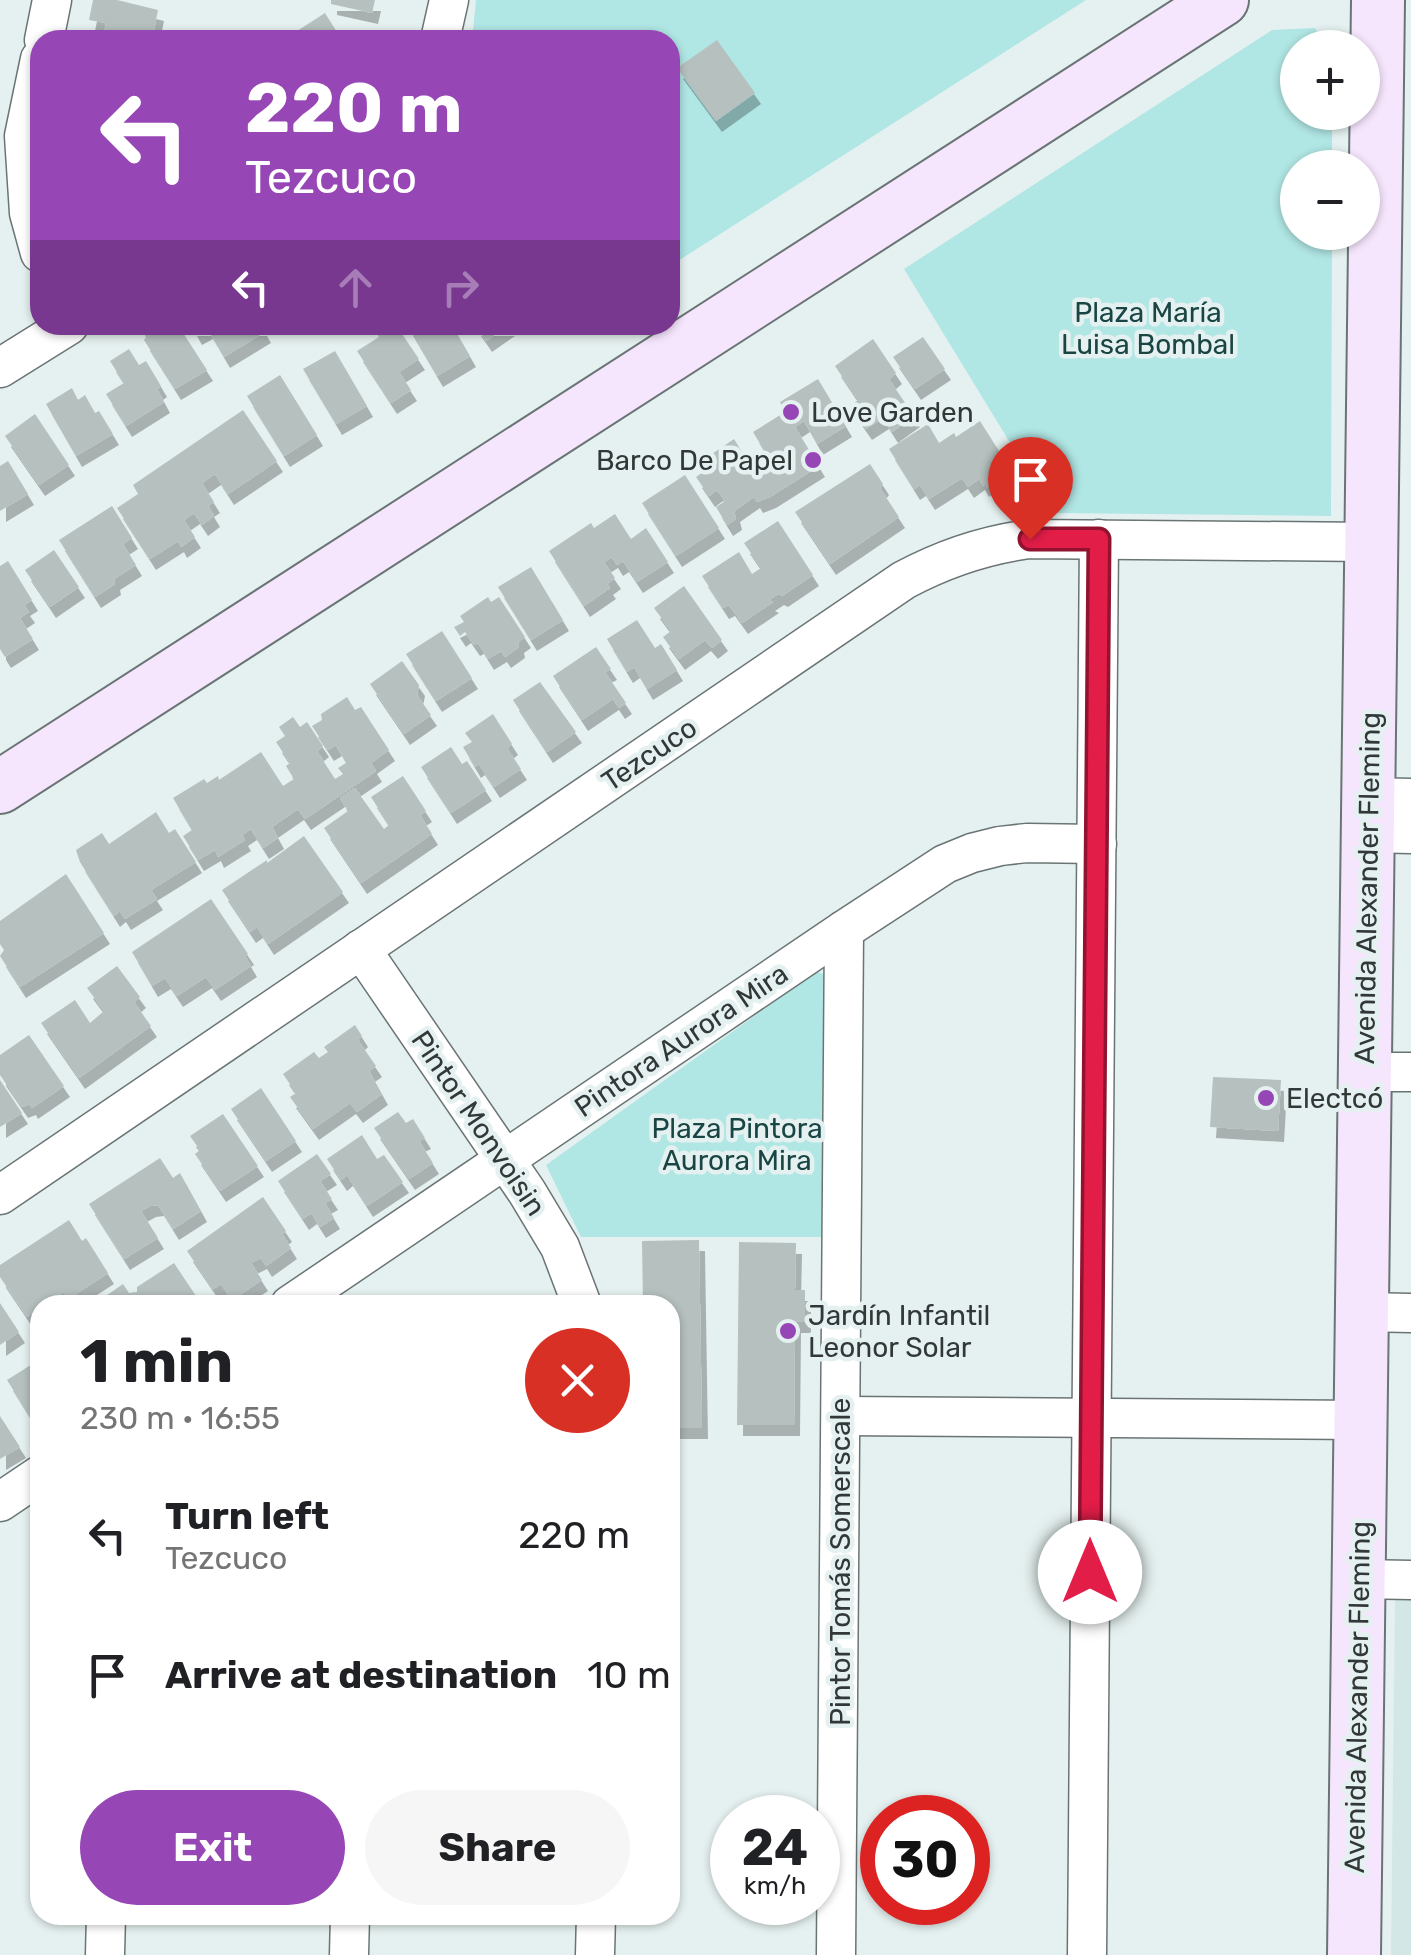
<!DOCTYPE html>
<html lang="en">
<head>
<meta charset="utf-8">
<style>
  :root { --surface:#fff; --page:#f6f6f6; --text:#202124; --muted:#757577; --accent:#9746b5 }
  body { margin:0; font-family:Rubik,sans-serif; background:var(--page); color:var(--text); height:100vh; display:flex; flex-direction:column; font-size:38px; white-space:nowrap }
  * { box-sizing:border-box; margin:0 }
  p { font-size:32px; color:var(--muted) }
  .icon { flex:none; width:55px; height:55px; fill:none; stroke:currentColor; stroke-width:2; stroke-linecap:round; stroke-linejoin:round }
  .map { position:relative; flex:1; overflow:hidden }
  .details { position:absolute; left:30px; top:1295px; width:650px; height:630px; display:flex; flex-direction:column; background:var(--surface); border-radius:30px; box-shadow:0 2px 8px #0004 }
  .details>* { flex:none }
  .banner { position:absolute; left:30px; top:30px; width:650px; height:305px; border-radius:30px; box-shadow:0 2px 8px #0004; background:#9746b5; color:#fff; overflow:hidden }
  .fabs { position:absolute; left:1280px; top:30px; display:grid; gap:20px }
  .fabs a { display:grid; place-items:center; width:100px; height:100px; border-radius:50%; background:var(--surface); box-shadow:0 2px 8px #0004; font-size:50px }
  .speed { position:absolute; left:710px; top:1795px; display:flex; gap:20px; font-size:50px; font-weight:700; text-align:center }
  .speed>* { display:grid; place-content:center; width:130px; height:130px; border-radius:50%; background:var(--surface); box-shadow:0 2px 8px #0004; line-height:1 }
  .speed small { font-size:25px; font-weight:400 }
  .speed .limit { border:15px solid #d22; background:#fff; color:#111 }
  .pin { position:absolute; display:grid; place-items:center; width:85px; height:85px; color:#fff; margin:-102px -42px; border-radius:50% 50% 50% 0; rotate:-45deg; box-shadow:0 0 10px #0007 }
  .pin .icon { rotate:45deg }
  .me { position:absolute; width:110px; margin:-55px; rotate:0deg; stroke-linejoin:round; filter:drop-shadow(0 0 8px #0008) }
  .turn { display:flex; align-items:center; gap:35px; height:210px; padding:0 50px; font-size:45px }
  .turn .icon { width:130px; height:130px; stroke-width:2.5 }
  .turn b { display:block; font-size:70px; line-height:85px }
  .lanes { display:flex; align-items:center; height:95px; padding:0 50px; background:#0003; justify-content:center; gap:50px; direction:ltr }
  .lanes .off { opacity:.35 }
  .round { display:grid; place-items:center; flex:none; width:105px; height:105px; border-radius:52px; background:var(--page) }
  .headline { display:flex; align-items:center; justify-content:space-between; height:170px; padding:0 50px }
  h1 { font-size:60px; font-weight:700; line-height:75px }
  .primary-button { display:flex; gap:20px; margin-top:auto; padding:20px 50px }
  .primary-button a { flex:1; height:115px; border-radius:60px; background:var(--accent); color:#fff; font-size:40px; font-weight:700; line-height:115px; text-align:center }
  .primary-button a+a { background:var(--page); color:var(--text) }
  ul { padding:0; list-style:none }
  li { display:flex; align-items:center; gap:30px; height:140px; padding:0 50px }
  li div { flex:1 }
  li b { display:block; font-size:38px }
  li em { font-style:normal }
  .map>svg:first-child { display:block }
  .built { fill:#d2e7e6 }
  .park { fill:#b0e6e4 }
  .building { fill:#b5c0bf; filter:url(#shadow) }
  .lines { fill:none; stroke-linecap:round; stroke-linejoin:round }
  .street-casing { stroke:#6a7474; stroke-width:41 }
  .secondary-casing { stroke:#6a7474; stroke-width:56 }
  .street { stroke:#fff; stroke-width:38 }
  .secondary { stroke:#f6e6fd; stroke-width:52 }
  .route-casing { stroke:#92132f; stroke-width:25 }
  .route { stroke:#e11d48; stroke-width:18 }
  .poi-dot { fill:#9746b5; stroke:#e5f1f0; stroke-width:4 }
  .labels { text-anchor:middle; stroke-width:9; stroke-linejoin:round; paint-order:stroke }
  .park-label { font-size:28px; fill:#194544; stroke:#e5f1f0 }
  .poi-label { font-size:28px; fill:#323737; stroke:#e5f1f0; text-anchor:start }
  .street-label { font-size:28px; fill:#323737; stroke:#e5f1f0 }
</style>
</head>
<body>
<div class="map">
<svg width="1411" height="1955" viewBox="0 0 1411 1955">
  <defs>
    <filter id="shadow"><feDropShadow dx="6" dy="11" stdDeviation="0" flood-color="#0004"/></filter>
  </defs>
  <rect width="100%" height="100%" fill="#e5f1f0"/>
  <path class="built" d="M1395,1598L1411,1599V1955H1391Z"/>
  <g class="park">
    <path d="M476,0H1086L670,266V40H472Z"/>
    <path d="M1315,28L1325,47L1298,48V112L1332,113V167L1298,168V232L1332,233L1331,516L1053,513L904,269L1272,30Z"/>
    <path d="M816,972L830,975L829,1237H581L546,1165Z"/>
  </g>
  <g class="building">
    <path d="M93,0H117L158,10L152,40H119L103,37L106,23L89,20Z"/>
    <path d="M331,0H375L372,13L331,4Z"/>
    <path d="M325,13L342,40H283Z"/>
    <path d="M717,40L755,93L716,121L677,68Z"/>
    <path d="M145,325H178L207,370L175,389L144,340L146,337L140,328Z"/>
    <path d="M191,325H261L265,332L224,357L207,328L196,334Z"/>
    <path d="M375,325H396L419,359L399,372L411,390L391,403L357,351L379,337L373,327Z"/>
    <path d="M407,325H452L470,356L437,376Z"/>
    <path d="M475,325H509L486,341Z"/>
    <path d="M923,337L945,369L915,389L893,357Z"/>
    <path d="M873,339L896,373L889,379L914,416L892,432L883,418L866,429L850,406L858,400L835,366Z"/>
    <path d="M129,349L139,365L146,361L161,386L157,389L164,402L126,426L106,394L124,383L110,361Z"/>
    <path d="M335,351L367,406L336,424L303,369Z"/>
    <path d="M280,375L317,435L284,456L247,396Z"/>
    <path d="M818,379L846,426L817,444L804,421L795,427L819,466L770,497L757,502L754,497L734,511L736,519L727,525L716,507L725,501L717,490L709,496L696,477L703,472L697,464L734,439L756,475L765,469L758,456L765,452L753,432L785,412L780,402Z"/>
    <path d="M72,388L78,400L85,395L95,413L99,411L113,434L76,456L46,404Z"/>
    <path d="M243,410L277,461L228,494L215,474L202,483L214,502L208,506L214,516L202,525L194,513L184,520L195,537L181,547L178,541L150,559L117,508L138,494L133,485Z"/>
    <path d="M35,414L69,465L39,485L5,436Z"/>
    <path d="M980,421L1018,481L997,494L991,486L988,488L985,484L983,486L979,479L968,487L962,478L929,499L920,485L914,489L889,449L928,424L939,443L954,433L956,437Z"/>
    <path d="M8,461L28,494L0,511V466Z"/>
    <path d="M870,464L883,484L880,488L899,517L830,564L795,512Z"/>
    <path d="M685,475L719,528L676,556L642,503Z"/>
    <path d="M112,506L132,538L123,544L136,565L114,579L115,584L95,597L59,540Z"/>
    <path d="M615,514L631,539L646,528L668,562L637,582L623,561L617,565L612,557L604,562L615,578L607,584L610,588L584,606L549,551L591,523L594,528Z"/>
    <path d="M778,521L813,575L782,596L778,594L769,600L773,602L742,623L729,605L723,608L702,576L739,552L752,574L761,568L744,543Z"/>
    <path d="M54,550L79,587L50,607L25,570Z"/>
    <path d="M8,561L32,600L24,605L29,612L20,618L33,639L5,657L0,649V566Z"/>
    <path d="M531,567L563,620L531,640L498,587Z"/>
    <path d="M684,586L722,640L712,648L705,640L679,659L663,637L671,631L654,608Z"/>
    <path d="M488,597L491,602L499,597L525,637L518,642L519,647L505,657L501,651L488,659L478,643L474,645L465,632L460,636L454,627L464,622L460,616Z"/>
    <path d="M637,620L655,648L661,644L677,670L647,689L634,667L627,672L607,639Z"/>
    <path d="M442,631L472,678L436,701L406,654Z"/>
    <path d="M596,647L611,669L605,672L626,703L619,708L613,699L582,720L553,676Z"/>
    <path d="M402,661L419,685L417,695L431,715L404,734L370,684Z"/>
    <path d="M540,682L576,732L547,752L513,700Z"/>
    <path d="M347,697L355,710L361,707L389,750L371,763L376,771L305,819L298,809L272,827L278,838L263,848L251,829L242,835L245,840L218,857L215,850L198,860L183,836L192,830L173,798L204,779L207,783L218,776L219,780L261,752L283,786L294,779L286,766L290,763L276,742L285,736L279,727L293,717L300,727L307,722L323,746L317,751L335,779L343,774L338,768L346,763L336,745L328,750L312,726L322,720L321,714Z"/>
    <path d="M493,714L512,744L507,748L521,769L494,787L479,764L475,767L463,747L472,742L465,733Z"/>
    <path d="M451,747L462,764L467,761L486,790L451,813L421,767Z"/>
    <path d="M403,776L426,811L420,815L432,834L361,883L324,828L348,811L340,798L355,788L384,829L389,825L371,797Z"/>
    <path d="M156,812L169,833L175,829L196,862L151,890L157,899L125,919L120,911L114,916L80,862L76,850L102,833L109,844Z"/>
    <path d="M304,836L343,892L268,944L257,927L250,932L222,890L267,860V863Z"/>
    <path d="M66,874L104,933L20,987L0,956L4,950L0,944V921Z"/>
    <path d="M211,899L248,954L245,956L251,966L215,990L206,977L177,996L165,978L152,986L132,952Z"/>
    <path d="M117,966L140,997L134,1002L151,1026L79,1078L41,1023L75,1000L90,1023L104,1011L87,988Z"/>
    <path d="M355,1025L362,1036L358,1040L376,1066L369,1071L382,1094L357,1112L350,1103L313,1129L290,1097L296,1093L283,1074L314,1052L319,1058L328,1052L324,1047Z"/>
    <path d="M29,1035L64,1086L32,1108L30,1104L22,1107L0,1075V1055Z"/>
    <path d="M1213,1077L1281,1080L1278,1131L1210,1127Z"/>
    <path d="M0,1080L22,1113L0,1127Z"/>
    <path d="M261,1088L296,1141L266,1161L231,1109Z"/>
    <path d="M398,1112L406,1123L413,1119L425,1138L419,1141L433,1163L409,1179L374,1128Z"/>
    <path d="M223,1114L258,1166L220,1191L195,1154L200,1150L190,1136Z"/>
    <path d="M362,1135L377,1159L384,1155L403,1182L367,1206L347,1175L341,1180L327,1159Z"/>
    <path d="M317,1154L331,1174L320,1181L332,1199L325,1203L334,1218L320,1227L311,1213L303,1219L278,1181Z"/>
    <path d="M160,1158L173,1178L180,1173L201,1211L173,1229L158,1205L150,1206L141,1211L158,1238L124,1259L89,1204Z"/>
    <path d="M263,1197L286,1231L282,1234L291,1248L266,1266L261,1258L251,1263L262,1280L232,1300L221,1284L213,1289L187,1251Z"/>
    <path d="M69,1220L82,1241L86,1238L108,1273L68,1299L64,1292L45,1305H40V1308L27,1317L0,1277V1265Z"/>
    <path d="M699,1240L702,1428H670V1305H643L642,1241Z"/>
    <path d="M739,1242L796,1243L795,1290H805V1322H795L794,1425H737Z"/>
    <path d="M174,1263L202,1305H93L123,1284L129,1293L137,1292V1287Z"/>
    <path d="M0,1303L19,1332L0,1345Z"/>
    <path d="M34,1363L40,1372V1433L7,1380Z"/>
    <path d="M0,1416L20,1447L0,1459Z"/>
  </g>
  <g class="lines">
    <defs>
      <g id="street">
        <path d="M44,40L52,0"/>
        <path d="M440,40L449,0"/>
        <path d="M40,59L24,136L29,213L40,253"/>
        <path d="M0,368L69,325"/>
        <path d="M1368,797L1411,798"/>
        <path d="M1368,833L1411,834"/>
        <path d="M361,949L527,1192L560,1247L582,1305"/>
        <path d="M1365,1072H1411"/>
        <path d="M0,1195L904,580C945,558 984,545 1029,539L1371,542"/>
        <path d="M290,1305L844,930L945,864L972,853L1000,846L1027,843L1097,844"/>
        <path d="M1362,1312L1411,1313"/>
        <path d="M841,1416L1361,1420"/>
        <path d="M0,1502L40,1475"/>
        <path d="M1359,1579L1411,1580"/>
        <path d="M105,1955L106,1915"/>
        <path d="M349,1955L350,1915"/>
        <path d="M595,1955L596,1915"/>
        <path d="M836,1955L844,930"/>
        <path d="M1087,1955L1099,539"/>
      </g>
      <g id="secondary">
        <path d="M0,787L1222,0"/>
        <path d="M1354,1955L1378,0"/>
      </g>
    </defs>
    <use href="#street" class="street-casing"/>
    <use href="#secondary" class="secondary-casing"/>
    <use href="#street" class="street"/>
    <use href="#secondary" class="secondary"/>
  </g>
  <g class="lines">
    <defs>
      <path id="route" d="M1030,539H1099L1090,1572"/>
    </defs>
    <use href="#route" class="route-casing"/>
    <use href="#route" class="route"/>
  </g>
  <g class="poi-dot">
    <circle cx="791" cy="412" r="10"/>
    <circle cx="813" cy="460" r="10"/>
    <circle cx="1266" cy="1098" r="10"/>
    <circle cx="788" cy="1331" r="10"/>
  </g>
  <g class="labels">
    <g class="park-label">
      <text x="1148" y="322">Plaza María<tspan x="1148" dy="32">Luisa Bombal</tspan></text>
      <text x="737" y="1138">Plaza Pintora<tspan x="737" dy="32">Aurora Mira</tspan></text>
    </g>
    <g class="poi-label">
      <text x="811" y="422">Love Garden</text>
      <text x="793" y="470" text-anchor="end">Barco De Papel</text>
      <text x="1286" y="1108">Electcó</text>
      <text x="808" y="1325">Jardín Infantil<tspan x="808" dy="32">Leonor Solar</tspan></text>
    </g>
    <g class="street-label">
      <text transform="translate(649 754) rotate(-34)" y="10">Tezcuco</text>
      <text transform="translate(1367 888) rotate(-89)" y="10">Avenida Alexander Fleming</text>
      <text transform="translate(681 1040) rotate(-34)" y="10">Pintora Aurora Mira</text>
      <text transform="translate(479 1123) rotate(56)" y="10">Pintor Monvoisin</text>
      <text transform="translate(840 1562) rotate(-90)" y="10">Pintor Tomás Somerscale</text>
      <text transform="translate(1357 1697) rotate(-89)" y="10">Avenida Alexander Fleming</text>
    </g>
  </g>
</svg>
<div class="fabs">
<a>+</a>
<a>−</a>
</div>
<div class="speed"><div>24<small>km/h</small></div><div class="limit">30</div></div>
<div class="pin" style="left:1030px;top:539px;background:#d93025"><svg class="icon" aria-label="arrive" viewBox="0 0 24 24"><path d="M6 21V4h12l-3 4 3 4H6"/></svg></div>
<svg class="me" style="left:1090px;top:1572px" viewBox="-20 -20 40 40"><circle r="19" fill="#fff"/><path d="M0-13L10 11 0 6-10 11z" fill="#e11d48"/></svg>
<div class="banner">
<div class="turn"><svg class="icon" aria-label="left" viewBox="0 0 24 24"><path d="M17 20v-9H6M10 6l-5 5 5 5"/></svg><div><b>220 m</b>Tezcuco</div></div>
<div class="lanes"><svg class="icon" aria-label="left" viewBox="0 0 24 24"><path d="M17 20v-9H6M10 6l-5 5 5 5"/></svg><svg class="icon off" aria-label="ahead" viewBox="0 0 24 24"><path d="M12 20V5M6 11l6-6 6 6"/></svg><svg class="icon off" aria-label="right" viewBox="0 0 24 24"><path d="M7 20v-9h11M14 6l5 5-5 5"/></svg></div>
</div>
<section class="details">
<div class="headline"><div><h1>1 min</h1><p>230 m · 16:55</p></div><a class="round" style="background:#d93025;color:#fff"><svg class="icon" aria-label="close" viewBox="0 0 24 24"><path d="M6 6l12 12M18 6L6 18"/></svg></a></div>
<ul>
<li><svg class="icon" aria-label="left" viewBox="0 0 24 24"><path d="M17 20v-9H6M10 6l-5 5 5 5"/></svg><div><b>Turn left</b><p>Tezcuco</p></div><em>220 m</em></li>
<li><svg class="icon" aria-label="arrive" viewBox="0 0 24 24"><path d="M6 21V4h12l-3 4 3 4H6"/></svg><div><b>Arrive at destination</b></div><em>10 m</em></li>
</ul>
<div class="primary-button"><a>Exit</a><a>Share</a></div>
</section>
</div>
</body>
</html>
